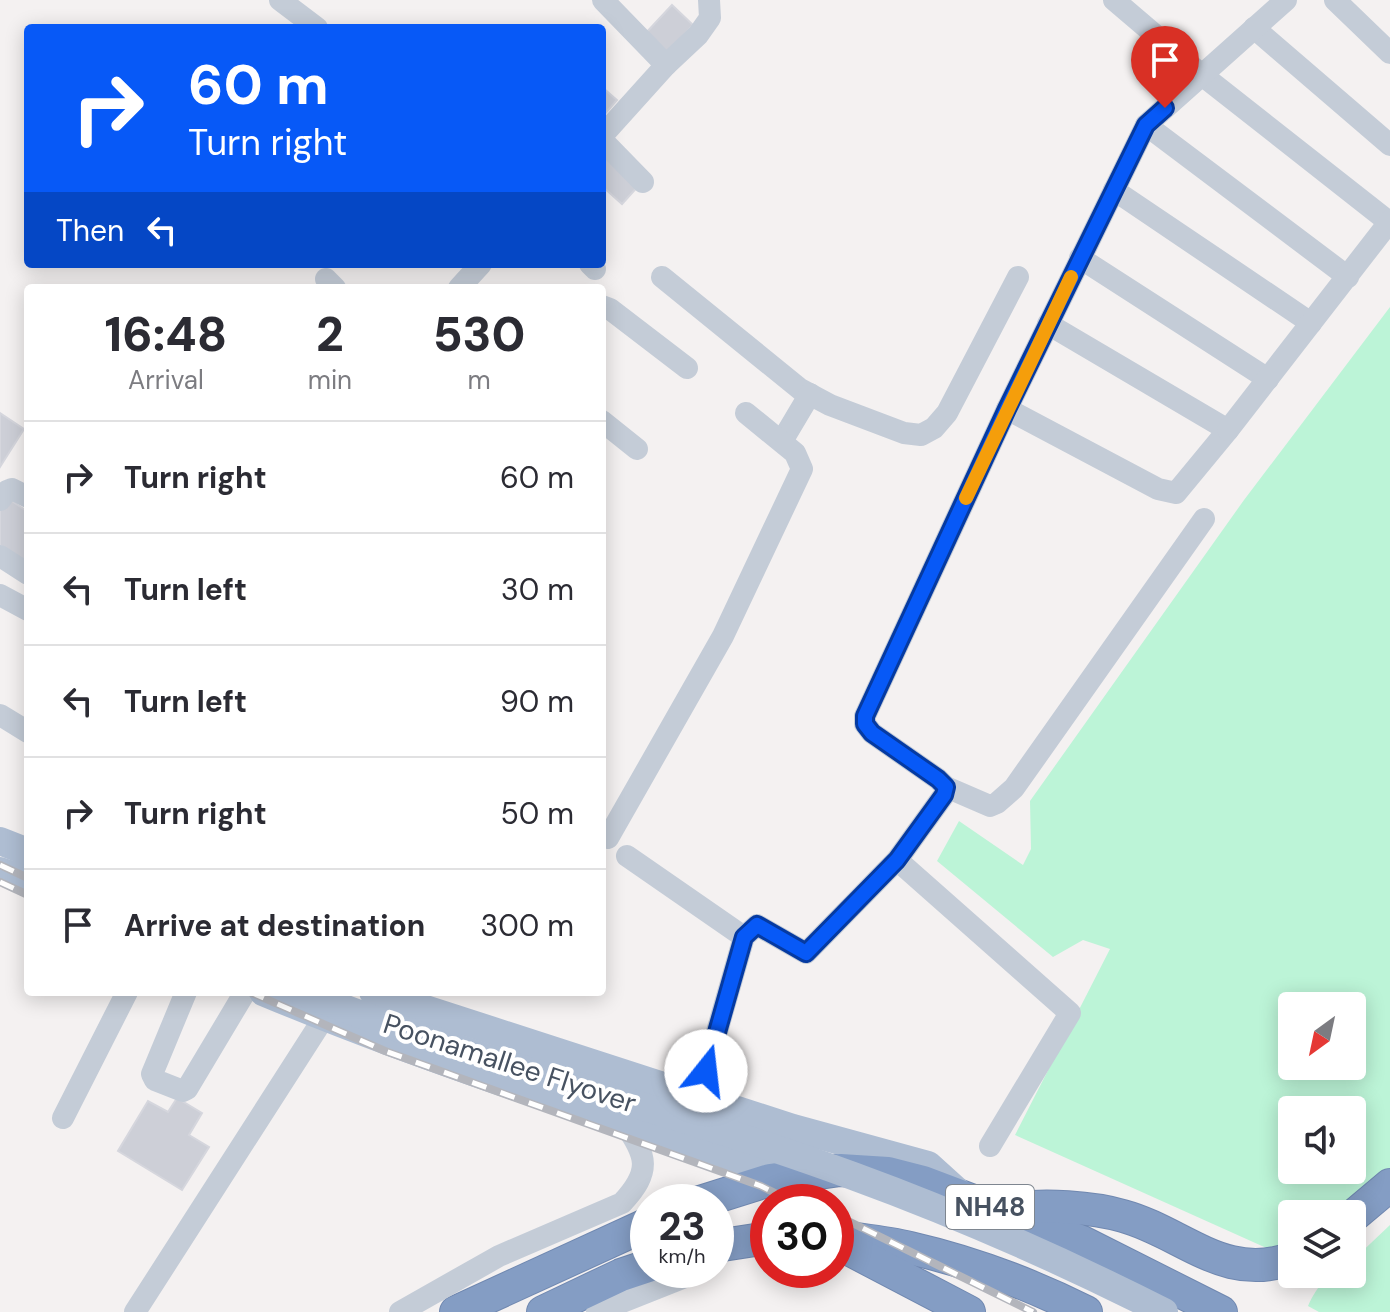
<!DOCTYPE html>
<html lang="en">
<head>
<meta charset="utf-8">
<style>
  :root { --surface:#fff; --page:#f7f7f7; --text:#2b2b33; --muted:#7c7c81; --line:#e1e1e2 }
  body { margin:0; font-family:"DM Sans",sans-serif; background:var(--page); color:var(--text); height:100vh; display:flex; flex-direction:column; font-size:30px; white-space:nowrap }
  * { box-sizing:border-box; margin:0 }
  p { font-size:26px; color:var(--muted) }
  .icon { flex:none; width:44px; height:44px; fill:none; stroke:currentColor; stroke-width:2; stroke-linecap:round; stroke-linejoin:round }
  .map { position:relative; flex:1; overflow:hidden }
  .sheet { position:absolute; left:24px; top:284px; width:582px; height:712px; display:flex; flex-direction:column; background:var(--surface); border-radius:8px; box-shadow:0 4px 20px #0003 }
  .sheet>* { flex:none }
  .guide { position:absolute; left:24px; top:24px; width:582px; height:244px; border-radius:8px; box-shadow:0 4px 20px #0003; background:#0759f7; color:#fff; overflow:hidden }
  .needle { width:52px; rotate:213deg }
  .tools { position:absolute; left:1278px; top:992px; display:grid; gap:16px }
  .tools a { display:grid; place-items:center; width:88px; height:88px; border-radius:8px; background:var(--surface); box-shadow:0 4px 20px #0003; font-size:40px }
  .speed { position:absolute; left:630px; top:1184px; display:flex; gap:16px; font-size:40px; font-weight:700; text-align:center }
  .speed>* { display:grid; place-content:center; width:104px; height:104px; border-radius:50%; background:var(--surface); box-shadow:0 4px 20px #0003; line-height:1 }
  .speed small { font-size:20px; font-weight:400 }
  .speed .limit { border:12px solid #d22; background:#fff; color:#111 }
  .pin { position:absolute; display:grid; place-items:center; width:68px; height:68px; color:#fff; margin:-82px -34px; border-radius:50% 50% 50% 0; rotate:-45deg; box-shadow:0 0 8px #0007 }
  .pin .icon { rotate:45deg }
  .me { position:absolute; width:88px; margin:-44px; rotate:16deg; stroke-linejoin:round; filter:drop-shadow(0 0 6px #0008) }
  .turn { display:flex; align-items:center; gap:28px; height:168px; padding:0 32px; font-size:36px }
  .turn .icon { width:104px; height:104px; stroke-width:2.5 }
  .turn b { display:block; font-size:56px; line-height:68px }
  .then { display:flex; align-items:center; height:76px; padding:0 32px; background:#0003; gap:16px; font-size:30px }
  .eta { display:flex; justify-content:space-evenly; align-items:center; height:136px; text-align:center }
  .eta b { font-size:48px; font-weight:800; line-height:56px }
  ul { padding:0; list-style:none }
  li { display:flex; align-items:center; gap:24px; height:112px; padding:0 32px; border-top:2px solid var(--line) }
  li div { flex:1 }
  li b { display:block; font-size:30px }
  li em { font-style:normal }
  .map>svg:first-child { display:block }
  .green { fill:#bcf4d7; fill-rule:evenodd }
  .building { fill:#cdcfd7; stroke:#d5d6dd; stroke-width:2 }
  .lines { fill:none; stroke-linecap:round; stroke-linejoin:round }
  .highway-casing { stroke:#7088b0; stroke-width:34 }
  .minor { stroke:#c4ccd7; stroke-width:22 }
  .major { stroke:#aebdd2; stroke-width:28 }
  .highway { stroke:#849dc4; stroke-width:32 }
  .rail-casing { stroke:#b3b5bc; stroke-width:8 }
  .rail { stroke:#fff; stroke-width:5; stroke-dasharray:15; stroke-linecap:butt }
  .major-bridge { stroke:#aebdd2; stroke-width:28 }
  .route-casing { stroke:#053aa1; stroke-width:20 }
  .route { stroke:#0759f7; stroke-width:14 }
  .slow { stroke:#f59e0b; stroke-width:14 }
  .labels { text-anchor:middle; stroke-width:8; stroke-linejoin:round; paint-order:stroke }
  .shield { fill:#fff; stroke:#7e8690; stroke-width:2 }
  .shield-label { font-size:26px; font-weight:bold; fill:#475261 }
  .street-label { font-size:28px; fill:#475261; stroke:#fff }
</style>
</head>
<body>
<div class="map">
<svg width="1390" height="1312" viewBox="0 0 1390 1312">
  <rect width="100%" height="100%" fill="#f4f1f1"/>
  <g class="green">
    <path d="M1390,307V1172L1328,1214H1292V1238L1273,1251L1015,1135L1110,949L1083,940L1053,957L937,861L959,821L1023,865L1031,849L1030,801L1244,500ZM1292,1006H1352V1066H1292ZM1292,1110H1352V1170H1292Z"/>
    <path d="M1390,1225V1312H1319L1308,1306C1318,1284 1327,1274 1352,1274V1261Z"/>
  </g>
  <g class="building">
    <path d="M672,5L693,25L666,55L644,35Z"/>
    <path d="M602,87L617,100L602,117Z"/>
    <path d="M602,151L640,184L622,204L602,186Z"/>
    <path d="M0,413L24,429L0,467Z"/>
    <path d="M6,497L28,512V564L0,545V506Z"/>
    <path d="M177,1098L202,1113L189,1135L209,1147L182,1190L118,1151L148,1101L168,1112Z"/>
  </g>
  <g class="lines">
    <defs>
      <g id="highway">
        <path d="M700,1202L770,1180L840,1170L888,1173L923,1182L1082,1242L1221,1312"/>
        <path d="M1012,1209C1044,1204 1092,1207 1123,1216C1182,1232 1226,1284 1292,1258"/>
        <path d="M1352,1217L1390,1185"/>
        <path d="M836,1236C861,1240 886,1242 910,1248C971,1262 1030,1284 1086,1312"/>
        <path d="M841,1245L969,1312"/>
        <path d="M716,1246L768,1238"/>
        <path d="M456,1312L648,1224"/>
        <path d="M543,1312L621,1275L648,1266"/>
      </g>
    </defs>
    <use href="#highway" class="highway-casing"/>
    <g class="minor">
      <path d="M280,0L317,28"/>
      <path d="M603,0L666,65"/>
      <path d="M1114,0L1202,75L1389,222"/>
      <path d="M1335,0L1390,53"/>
      <path d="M1254,28L1390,145"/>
      <path d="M1146,125L1348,277"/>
      <path d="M602,136L666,65L698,35L710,18L709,0"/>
      <path d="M602,140L643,182"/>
      <path d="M1114,190L1311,323"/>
      <path d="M1080,258L1268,379"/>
      <path d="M590,264L595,269"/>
      <path d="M662,277L800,389L830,405L904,433L921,435L934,428L947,413L1018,277"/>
      <path d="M326,279L335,288"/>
      <path d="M459,288L481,264"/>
      <path d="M602,306L610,309L687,368"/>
      <path d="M1007,409L1158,489L1176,493L1228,430L1048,324"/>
      <path d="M602,421L637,449"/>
      <path d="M1228,430L1390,221"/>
      <path d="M782,441L810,394"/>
      <path d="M0,500L7,491L12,489L28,497"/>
      <path d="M0,556L28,574"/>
      <path d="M0,595L28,610"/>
      <path d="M0,715L28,732"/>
      <path d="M946,787L990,806L997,803L1014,788L1204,519"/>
      <path d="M602,834L608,838L723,636L802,469L795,453L746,413"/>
      <path d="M627,856L744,937"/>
      <path d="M897,860L1070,1013L990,1146"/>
      <path d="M186,992L152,1074L155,1080L183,1091L187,1089L245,992"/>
      <path d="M698,1098L744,937L757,925L806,953L897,860L944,795L946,787L938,779L872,733L865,724V716L1007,409L1146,125L1286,0"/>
      <path d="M63,1118L127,992"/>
      <path d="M135,1312L325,1016"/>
      <path d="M400,1312L499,1256L622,1203C652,1171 647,1156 624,1123"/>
      <path d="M597,1312L690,1275L694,1270"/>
    </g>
    <g class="major">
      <path d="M0,841L28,852"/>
      <path d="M0,871L28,880"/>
      <path d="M263,992C421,1058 585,1111 748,1163H765L776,1158L786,1132"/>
      <path d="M373,992L793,1128L928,1165L959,1193"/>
    </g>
    <use href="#highway" class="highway"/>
    <defs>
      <g id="rail">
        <path d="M0,865L28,878"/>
        <path d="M0,882L28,895"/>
        <path d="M250,992L385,1051L761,1186L793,1202"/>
        <path d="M836,1215L1033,1312"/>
      </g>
    </defs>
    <use href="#rail" class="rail-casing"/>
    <use href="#rail" class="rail"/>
    <path class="major-bridge" d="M302,992C482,1064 671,1109 853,1176C960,1215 1063,1261 1164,1312"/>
  </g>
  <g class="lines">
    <defs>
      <path id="route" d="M706,1071L744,937L757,925L806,953L897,860L944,795L946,787L938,779L872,733L865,724V716L1007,409L1146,125L1165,108"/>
    </defs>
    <use href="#route" class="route-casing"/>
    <use href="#route" class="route"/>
    <path class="slow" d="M966,498L1071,277"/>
  </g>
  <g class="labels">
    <rect class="shield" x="946" y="1185" width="88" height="44" rx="6"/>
    <g class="shield-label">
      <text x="990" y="1216">NH48</text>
    </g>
    <g class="street-label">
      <text transform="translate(510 1063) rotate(18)" y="10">Poonamallee Flyover</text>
    </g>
  </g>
</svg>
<div class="tools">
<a><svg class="needle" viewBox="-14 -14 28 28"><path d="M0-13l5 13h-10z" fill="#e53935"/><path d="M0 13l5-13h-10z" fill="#7c7c81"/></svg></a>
<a><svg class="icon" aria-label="sound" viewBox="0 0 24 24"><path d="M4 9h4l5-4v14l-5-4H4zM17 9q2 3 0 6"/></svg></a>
<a><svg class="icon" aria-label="layers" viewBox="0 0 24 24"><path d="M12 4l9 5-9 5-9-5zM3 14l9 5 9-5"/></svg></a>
</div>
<div class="speed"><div>23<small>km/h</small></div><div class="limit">30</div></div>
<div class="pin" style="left:1165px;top:108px;background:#d93025"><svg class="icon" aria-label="arrive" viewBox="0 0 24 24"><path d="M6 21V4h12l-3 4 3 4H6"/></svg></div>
<svg class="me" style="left:706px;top:1071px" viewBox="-20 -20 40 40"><circle r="19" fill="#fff"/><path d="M0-13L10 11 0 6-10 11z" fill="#0759f7"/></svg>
<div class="guide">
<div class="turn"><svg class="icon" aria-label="right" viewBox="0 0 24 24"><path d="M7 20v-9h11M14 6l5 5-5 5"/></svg><div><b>60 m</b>Turn right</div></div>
<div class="then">Then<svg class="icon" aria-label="left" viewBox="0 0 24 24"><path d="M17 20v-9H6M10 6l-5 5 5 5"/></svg></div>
</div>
<section class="sheet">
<div class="eta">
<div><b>16:48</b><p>Arrival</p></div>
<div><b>2</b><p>min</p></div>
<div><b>530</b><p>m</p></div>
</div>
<ul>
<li><svg class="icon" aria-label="right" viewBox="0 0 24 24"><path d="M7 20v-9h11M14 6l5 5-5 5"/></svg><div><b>Turn right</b></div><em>60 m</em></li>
<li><svg class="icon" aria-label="left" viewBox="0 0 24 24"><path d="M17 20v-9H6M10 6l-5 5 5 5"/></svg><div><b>Turn left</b></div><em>30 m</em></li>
<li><svg class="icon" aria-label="left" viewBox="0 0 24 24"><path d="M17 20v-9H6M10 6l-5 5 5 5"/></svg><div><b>Turn left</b></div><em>90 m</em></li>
<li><svg class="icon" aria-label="right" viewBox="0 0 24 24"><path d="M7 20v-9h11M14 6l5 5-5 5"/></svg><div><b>Turn right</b></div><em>50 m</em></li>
<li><svg class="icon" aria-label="arrive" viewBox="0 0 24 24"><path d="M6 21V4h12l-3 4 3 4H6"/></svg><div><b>Arrive at destination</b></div><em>300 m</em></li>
</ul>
</section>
</div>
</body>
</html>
